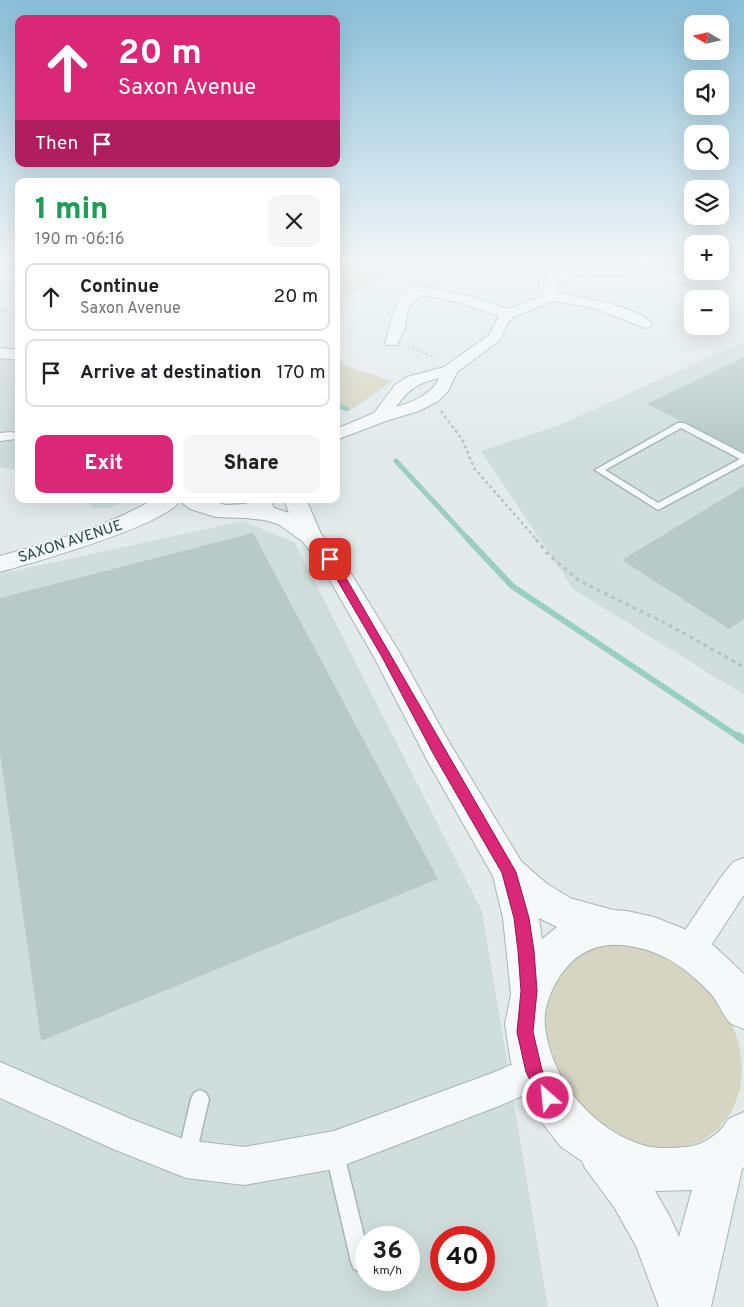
<!DOCTYPE html>
<html lang="en">
<head>
<meta charset="utf-8">
<style>
  :root { --surface:#fff; --page:#f6f6f6; --text:#202124; --muted:#757577; --line:#e0e0e0; --accent:#db2777 }
  body { margin:0; font-family:Overpass,sans-serif; background:var(--page); color:var(--text); height:100vh; display:flex; flex-direction:column; font-size:19px; white-space:nowrap }
  * { box-sizing:border-box; margin:0 }
  p { font-size:16px; color:var(--muted) }
  .icon { flex:none; width:28px; height:28px; fill:none; stroke:currentColor; stroke-width:2; stroke-linecap:round; stroke-linejoin:round }
  .map { position:relative; flex:1; overflow:hidden }
  .side { position:absolute; left:15px; top:178px; width:325px; height:325px; display:flex; flex-direction:column; background:var(--surface); border-radius:10px; box-shadow:0 5px 20px #0002 }
  .side>* { flex:none }
  .top-card { position:absolute; left:15px; top:15px; width:325px; height:152px; border-radius:10px; box-shadow:0 5px 20px #0002; background:#db2777; color:#fff; overflow:hidden }
  .needle { width:32px; rotate:279deg }
  .controls { position:absolute; left:684px; top:15px; display:grid; gap:10px }
  .controls a { display:grid; place-items:center; width:45px; height:45px; border-radius:10px; background:var(--surface); box-shadow:0 5px 20px #0002; font-size:25px }
  .speed { position:absolute; left:355px; top:1226px; display:flex; gap:10px; font-size:25px; font-weight:700; text-align:center }
  .speed>* { display:grid; place-content:center; width:65px; height:65px; border-radius:50%; background:var(--surface); box-shadow:0 5px 20px #0002; line-height:1 }
  .speed small { font-size:12px; font-weight:400 }
  .speed .limit { border:8px solid #d22; background:#fff; color:#111 }
  .pin { position:absolute; display:grid; place-items:center; width:42px; height:42px; color:#fff; margin:-21px; border-radius:10px; box-shadow:0 2px 8px #0006 }
  .me { position:absolute; width:55px; margin:-28px; rotate:333deg; stroke-linejoin:round; filter:drop-shadow(0 0 4px #0008) }
  .turn { display:flex; align-items:center; gap:18px; height:105px; padding:0 20px; font-size:22px }
  .turn .icon { width:65px; height:65px; stroke-width:2.5 }
  .turn b { display:block; font-size:35px; line-height:42px }
  .then { display:flex; align-items:center; height:48px; padding:0 20px; background:#0003; gap:10px; font-size:19px }
  .round { display:grid; place-items:center; flex:none; width:52px; height:52px; border-radius:10px; background:var(--page) }
  .overview { display:flex; align-items:center; justify-content:space-between; height:85px; padding:0 20px }
  h1 { font-size:30px; font-weight:800; line-height:38px; color:#1e9e55 }
  .button { display:flex; gap:10px; margin-top:auto; padding:10px 20px }
  .button a { flex:1; height:58px; border-radius:10px; background:var(--accent); color:#fff; font-size:20px; font-weight:800; line-height:58px; text-align:center }
  .button a+a { background:var(--page); color:var(--text) }
  ul { padding:0; list-style:none }
  li { display:flex; align-items:center; gap:15px; height:68px; margin:0 10px 8px; padding:0 10px; border:2px solid var(--line); border-radius:10px }
  li div { flex:1 }
  li b { display:block; font-size:19px }
  li em { font-style:normal }
  .map>svg:first-child { display:block }
  .built { fill:#cfdedb; fill-rule:evenodd }
  .green { fill:#d6d5c2 }
  .lines { fill:none; stroke-linecap:round; stroke-linejoin:round }
  .stream-far3 { stroke:#9acec0; stroke-width:4 }
  .stream-far2 { stroke:#9acec0; stroke-width:5 }
  .stream-far1 { stroke:#9acec0; stroke-width:6 }
  .stream { stroke:#9acec0; stroke-width:8 }
  .building { fill:#b8cac6 }
  .service-casing { stroke:#a6b6b4; stroke-width:3 }
  .pedestrian-casing { stroke:#a6b6b4; stroke-width:2 }
  .minor-casing { stroke:#a6b6b4; stroke-width:2 }
  .tertiary-casing { stroke:#a6b6b4; stroke-width:2 }
  .path-far2 { stroke:#b8c3c2; stroke-width:2; stroke-dasharray:2.5 2.5; stroke-linecap:butt }
  .path-far1 { stroke:#b8c3c2; stroke-width:2.5; stroke-dasharray:3 3; stroke-linecap:butt }
  .path { stroke:#b8c3c2; stroke-width:3; stroke-dasharray:4 4; stroke-linecap:butt }
  .service { fill:#f5f9f9; fill-rule:evenodd }
  .pedestrian { fill:#f5f9f9; fill-rule:evenodd }
  .minor { fill:#f5f9f9; fill-rule:evenodd }
  .tertiary { fill:#f5f9f9; fill-rule:evenodd }
  .route { fill:#db2777; stroke:#8e194d }
  .labels { text-anchor:middle; stroke-width:4; stroke-linejoin:round; paint-order:stroke }
  .street-label { font-size:15px; fill:#284541; stroke:#f2f8f7 }
</style>
</head>
<body>
<div class="map">
<svg width="744" height="1307" viewBox="0 0 744 1307">
  <rect width="100%" height="100%" fill="#e2ebea"/>
  <g class="built">
    <path d="M744,341V695L573,589L481,451L560,425Z"/>
    <path d="M0,359L19,361V470L0,468Z"/>
    <path d="M81,499H134L108,508H93Z"/>
    <path d="M243,521L295,543L482,911L548,1307H0V574ZM366,1238H409V1280H366ZM441,1238H484V1280H441Z"/>
  </g>
  <g class="green">
    <path d="M336,261H394L376,280L342,301L336,338Z"/>
    <path d="M336,349L343,365L392,381L351,410L336,408Z"/>
    <path d="M624,944L665,954L703,981L731,1021L739,1044L742,1067L740,1090L732,1111L719,1128L702,1141L681,1148L658,1149L633,1144L610,1134L570,1099L547,1054L543,1010L549,990L571,960L587,950L605,945Z"/>
  </g>
  <g class="lines">
    <path class="stream-far3" d="M0,265L19,272"/>
    <g class="stream-far2">
      <path d="M336,405L347,409"/>
      <path d="M396,461L469,540"/>
    </g>
    <path class="stream-far1" d="M468,539L512,586L740,738"/>
    <path class="stream" d="M738,736L744,740"/>
  </g>
  <g class="building">
    <path d="M744,357V452L647,404Z"/>
    <path d="M744,486V619L729,629L622,560Z"/>
    <path d="M253,533L438,879L41,1041L0,753V598Z"/>
  </g>
  <g class="lines">
    <defs>
      <g id="service">
        <path d="M678,423H684L744,454V464L658,510L595,470ZM681,428L740,459L658,503L605,470Z"/>
        <path d="M200,1090L206,1093L209,1099L196,1155L193,1161L187,1164L181,1161L178,1155L191,1099L194,1093Z"/>
        <path d="M335,1145L341,1148L344,1154L366,1244V1270L361,1272L354,1269L351,1262L326,1154L329,1148Z"/>
      </g>
      <path id="pedestrian" d="M11,432L16,433L17,436L16,439L0,441V433Z"/>
      <g id="minor">
        <path d="M639,261H654L650,265L683,276L703,278L718,275L744,264V273C715,287 698,289 666,279C658,277 648,271 640,271C636,271 630,274 625,275C602,278 579,269 558,283L557,293C578,296 640,307 652,324L650,327L645,328L594,308L553,301L513,317L508,323L500,340L457,372L448,391L438,401L419,411L386,421L336,440V429L374,413L395,385L407,377L444,367L489,335L499,316L457,302L422,295L409,306L405,327L397,345H387L385,342C393,322 393,292 419,286L465,295L508,309L541,297L543,295L544,281C565,254 612,278 639,261ZM439,378C432,395 412,402 396,407C410,388 416,384 439,378Z"/>
        <path d="M0,348L19,350V360L0,358Z"/>
        <path d="M744,858V895L701,961L690,966L679,961L674,950L679,939L721,877L733,862Z"/>
        <path d="M535,1054L548,1059L553,1072L548,1085L499,1106L334,1169L244,1185L186,1178L113,1149L0,1098V1062L131,1119L186,1140L244,1147L334,1131L495,1072Z"/>
      </g>
      <path id="tertiary" d="M154,499H205L225,505L244,504L263,500L271,502L274,508L289,513L284,499H306L321,534L342,559L398,650L449,742L521,861L546,883L570,898L613,910L627,911L654,917L682,928L713,945L744,974V1029C740,1027 733,1025 730,1023C724,1017 718,1002 711,994C692,973 667,954 639,948C604,939 577,949 558,979C550,992 543,1010 545,1026C551,1080 593,1131 646,1146C657,1149 676,1148 687,1147C702,1145 714,1137 723,1127C725,1124 727,1120 730,1118C734,1116 740,1114 744,1112V1167L742,1169L711,1307H659L636,1246L614,1207L585,1168L582,1161L561,1147L535,1114L511,1063L505,1024L511,994L503,918L493,876L427,760L374,657L320,563L302,541L278,524L264,520L245,518L216,517L190,509L180,501C161,527 35,562 0,572V556C53,541 107,527 154,499ZM539,918L557,927L542,939ZM692,1190L680,1233L679,1237L670,1217L655,1191Z"/>
    </defs>
    <use href="#service" class="service-casing"/>
    <use href="#pedestrian" class="pedestrian-casing"/>
    <use href="#minor" class="minor-casing"/>
    <use href="#tertiary" class="tertiary-casing"/>
    <g class="path-far2">
      <path d="M336,272L345,261"/>
      <path d="M0,310L19,313"/>
      <path d="M407,346L436,358"/>
    </g>
    <path class="path-far1" d="M441,411L463,441L474,468L537,540"/>
    <path class="path" d="M536,539L547,553L578,580L669,625L744,667"/>
    <use href="#service" class="service"/>
    <use href="#pedestrian" class="pedestrian"/>
    <use href="#minor" class="minor"/>
    <use href="#tertiary" class="tertiary"/>
  </g>
  <linearGradient id="sky" x2="0" y2="1"><stop stop-color="#89bed8"/><stop offset="0.59" stop-color="#f2f6f6"/><stop offset="1" stop-color="#f2f6f6" stop-opacity="0"/></linearGradient>
  <rect width="744" height="444" fill="url(#sky)"/>
  <path class="route" d="M330,556L335,559L516,872L529,918L534,951L537,991L533,1032L542,1070L557,1098L554,1104L548,1107L542,1104L526,1072L517,1032L521,991L518,951L514,918L502,873L434,755L382,657L325,559Z"/>
  <g class="labels">
    <g class="street-label">
      <text transform="translate(70 541) rotate(-18)" y="5">SAXON AVENUE</text>
    </g>
  </g>
</svg>
<div class="controls">
<a><svg class="needle" viewBox="-14 -14 28 28"><path d="M0-13l5 13h-10z" fill="#e53935"/><path d="M0 13l5-13h-10z" fill="#757577"/></svg></a>
<a><svg class="icon" aria-label="sound" viewBox="0 0 24 24"><path d="M4 9h4l5-4v14l-5-4H4zM17 9q2 3 0 6"/></svg></a>
<a><svg class="icon" aria-label="search" viewBox="0 0 24 24"><circle cx="10" cy="10" r="6"/><path d="M15 15l6 6"/></svg></a>
<a><svg class="icon" aria-label="layers" viewBox="0 0 24 24"><path d="M12 4l9 5-9 5-9-5zM3 14l9 5 9-5"/></svg></a>
<a>+</a>
<a>−</a>
</div>
<div class="speed"><div>36<small>km/h</small></div><div class="limit">40</div></div>
<div class="pin" style="left:330px;top:559px;background:#d93025"><svg class="icon" aria-label="arrive" viewBox="0 0 24 24"><path d="M6 21V4h12l-3 4 3 4H6"/></svg></div>
<svg class="me" style="left:548px;top:1098px" viewBox="-20 -20 40 40"><circle r="17" fill="#db2777" stroke="#fff" stroke-width="3"/><path d="M0-11L8 9 0 5-8 9z" fill="#fff"/></svg>
<div class="top-card">
<div class="turn"><svg class="icon" aria-label="ahead" viewBox="0 0 24 24"><path d="M12 20V5M6 11l6-6 6 6"/></svg><div><b>20 m</b>Saxon Avenue</div></div>
<div class="then">Then<svg class="icon" aria-label="arrive" viewBox="0 0 24 24"><path d="M6 21V4h12l-3 4 3 4H6"/></svg></div>
</div>
<section class="side">
<div class="overview"><div><h1>1 min</h1><p>190 m · 06:16</p></div><a class="round"><svg class="icon" aria-label="close" viewBox="0 0 24 24"><path d="M6 6l12 12M18 6L6 18"/></svg></a></div>
<ul>
<li><svg class="icon" aria-label="ahead" viewBox="0 0 24 24"><path d="M12 20V5M6 11l6-6 6 6"/></svg><div><b>Continue</b><p>Saxon Avenue</p></div><em>20 m</em></li>
<li><svg class="icon" aria-label="arrive" viewBox="0 0 24 24"><path d="M6 21V4h12l-3 4 3 4H6"/></svg><div><b>Arrive at destination</b></div><em>170 m</em></li>
</ul>
<div class="button"><a>Exit</a><a>Share</a></div>
</section>
</div>
</body>
</html>
